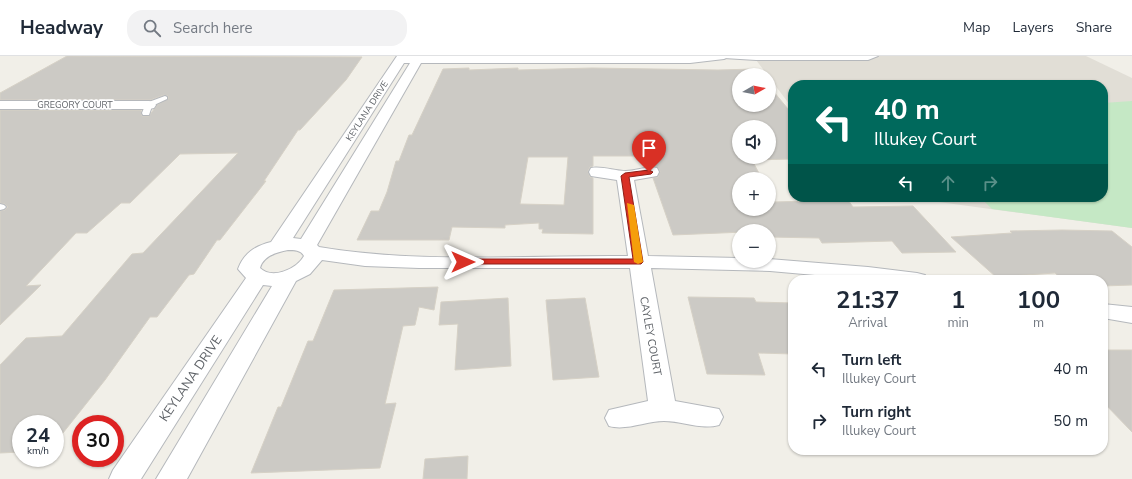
<!DOCTYPE html>
<html lang="en">
<head>
<meta charset="utf-8">
<style>
  :root { --surface:#fff; --page:#f2f2f3; --text:#1f2937; --muted:#747a83; --line:#e0e1e3 }
  body { margin:0; font-family:"Nunito Sans",sans-serif; background:var(--page); color:var(--text); height:100vh; display:flex; flex-direction:column; font-size:15px; white-space:nowrap }
  * { box-sizing:border-box; margin:0 }
  p { font-size:13px; color:var(--muted) }
  .icon { flex:none; width:22px; height:22px; fill:none; stroke:currentColor; stroke-width:2; stroke-linecap:round; stroke-linejoin:round }
  .map { position:relative; flex:1; overflow:hidden }
  .drawer { position:absolute; left:788px; top:219px; width:320px; height:180px; display:flex; flex-direction:column; background:var(--surface); border-radius:16px; box-shadow:0 1px 3px #0004 }
  .drawer>* { flex:none }
  .guide { position:absolute; left:788px; top:24px; width:320px; height:122px; border-radius:16px; box-shadow:0 1px 3px #0004; background:#00695c; color:#fff; overflow:hidden }
  .needle { width:26px; rotate:81deg }
  .tools { position:absolute; left:732px; top:12px; display:grid; gap:8px }
  .tools a { display:grid; place-items:center; width:44px; height:44px; border-radius:50%; background:var(--surface); box-shadow:0 1px 3px #0004; font-size:20px }
  .speed { position:absolute; left:12px; top:359px; display:flex; gap:8px; font-size:20px; font-weight:700; text-align:center }
  .speed>* { display:grid; place-content:center; width:52px; height:52px; border-radius:50%; background:var(--surface); box-shadow:0 1px 3px #0004; line-height:1 }
  .speed small { font-size:10px; font-weight:400 }
  .speed .limit { border:6px solid #d22; background:#fff; color:#111 }
  .pin { position:absolute; display:grid; place-items:center; width:34px; height:34px; color:#fff; margin:-41px -17px; border-radius:50% 50% 50% 0; rotate:-45deg; box-shadow:0 0 4px #0007 }
  .pin .icon { rotate:45deg }
  .me { position:absolute; width:44px; margin:-22px; rotate:90deg; stroke-linejoin:round; filter:drop-shadow(0 0 3px #0008) }
  .turn { display:flex; align-items:center; gap:14px; height:84px; padding:0 20px; font-size:18px }
  .turn .icon { width:52px; height:52px; stroke-width:2.5 }
  .turn b { display:block; font-size:28px; line-height:34px }
  .lanes { display:flex; align-items:center; height:38px; padding:0 20px; background:#0003; justify-content:center; gap:20px; direction:ltr }
  .lanes .off { opacity:.35 }
  .eta { display:flex; justify-content:space-evenly; align-items:center; height:68px; text-align:center }
  .eta b { font-size:24px; font-weight:700; line-height:28px }
  ul { padding:0; list-style:none }
  li { display:flex; align-items:center; gap:12px; height:52px; padding:0 20px }
  li div { flex:1 }
  li b { display:block; font-size:15px }
  li em { font-style:normal }
  header { display:flex; align-items:center; gap:24px; box-sizing:border-box; height:56px; padding:0 20px; background:var(--surface); border-bottom:1px solid var(--line) }
  header strong { font-size:19px }
  nav { display:flex; gap:22px; margin-inline-start:auto; font-size:14px }
  .search { width:280px; height:36px; background:var(--page); display:flex; align-items:center; gap:10px; box-sizing:border-box; padding:0 14px; border-radius:16px; color:var(--muted); font-size:15px }
  .map>svg:first-child { display:block }
  .education { fill:#e1ded6 }
  .green { fill:#c5e8c5 }
  .building { fill:#cccac5; stroke:#d6d1c6; fill-rule:evenodd }
  .lines { fill:none; stroke-linecap:round; stroke-linejoin:round }
  .service-casing { stroke:#b5b8bc; stroke-width:2 }
  .minor-casing { stroke:#b5b8bc; stroke-width:2 }
  .service { fill:#fff; fill-rule:evenodd }
  .minor { fill:#fff; fill-rule:evenodd }
  .route { fill:#d93025; stroke:#8d1f18 }
  .slow { fill:#f59e0b }
  .labels { text-anchor:middle; stroke-width:3.5; stroke-linejoin:round; paint-order:stroke }
  .far-street-label { font-size:9px; fill:#5f6368; stroke:#fff }
  .street-label { font-size:11px; fill:#5f6368; stroke:#fff }
  .near-street-label { font-size:13px; fill:#5f6368; stroke:#fff }
</style>
</head>
<body>
<header>
<strong>Headway</strong>
<div class="search"><svg class="icon" aria-label="search" viewBox="0 0 24 24"><circle cx="10" cy="10" r="6"/><path d="M15 15l6 6"/></svg>Search here</div>
<nav><a>Map</a><a>Layers</a><a>Share</a></nav>
</header>
<div class="map">
<svg width="1132" height="423" viewBox="0 0 1132 423">
  <rect width="100%" height="100%" fill="#f1efe8"/>
  <path class="education" d="M753,0H1086L1132,22V172L902,141H1103V29H793V53Z"/>
  <path class="green" d="M1132,45V172L992,153L980,141H1103V47Z"/>
  <g class="building">
    <path d="M67,0L362,1L346,24L300,74H298L264,125H266L220,184H217L194,218L189,219L157,261H150L105,324L55,387V368H21V396L0,397V309L26,282L62,280L132,198L143,197L238,97L180,98L130,147H121L87,177H76L26,230L41,229L0,269V155L5,154L8,151L5,148L0,147V54H141L142,60H149L157,49L168,43V40L164,39L150,44H0V37Z"/>
    <path d="M469,12V14L518,12V14L592,12L718,14L755,13L760,19H739V49H769V30L793,59V103L752,104L762,123H739V153H769V136L774,146L848,144L853,151L913,150L956,196L902,197L892,185L822,187L819,182L769,181V175L673,179L653,122L658,121L660,115L657,111L648,110L645,100H593V110L590,111L588,115L590,121L593,122V178L542,177L543,173H539V167L505,169V172L452,171L449,184H357L371,155H379L387,136L396,105H399L409,79H412L443,13ZM739,71H769V101H739ZM528,101H568L564,149L520,148Z"/>
    <path d="M1062,174L1112,175L1132,191V229L1103,230V224H1063L1055,217L996,221L951,181L1012,177L1010,175Z"/>
    <path d="M438,231L434,254L419,251L415,269L403,270L385,348L396,347L380,412L251,417L278,351H281L308,285H313L334,234Z"/>
    <path d="M688,241L754,242L756,246L793,247V298L758,297L765,319L707,318Z"/>
    <path d="M508,242L511,310L455,314L458,268L439,269L441,246Z"/>
    <path d="M585,242L599,321L553,324L546,244Z"/>
    <path d="M1103,294H1132V376L1103,346Z"/>
    <path d="M468,400L467,423H423L425,403Z"/>
  </g>
  <g class="lines">
    <defs>
      <g id="service">
        <path d="M721,0H878L868,4H756L724,2Z"/>
        <path d="M165,40L167,41V43L152,50L149,59H143L142,57L146,47Z"/>
        <path d="M0,148L4,149L6,151L4,153L0,154Z"/>
      </g>
      <g id="minor">
        <path d="M397,0H730L724,3L690,7H421L317,189L319,191C420,208 525,199 628,200L617,124L591,120L589,116L591,112C603,110 614,115 626,115C636,115 646,110 657,112L659,116L657,120L634,124L648,200L739,202V205H769V203L868,211L917,217L925,219L928,224H871L770,215L651,212L675,345L719,353L723,361L719,369C701,374 682,365 664,365C646,365 626,375 609,370L605,362L609,354L648,345L630,212H419L365,210L322,204L310,218L296,225L187,423H156L272,230L263,229L141,423H109L113,414L246,222L238,213C244,197 255,190 271,186ZM404,7H410L301,183L293,182ZM288,194C294,194 301,194 304,200C297,213 272,224 260,212C263,200 277,196 288,194Z"/>
        <path d="M0,45H149L154,46L156,49L154,52L149,53H0Z"/>
        <path d="M1103,248L1132,251V267L1103,262Z"/>
      </g>
    </defs>
    <use href="#service" class="service-casing"/>
    <use href="#minor" class="minor-casing"/>
    <use href="#service" class="service"/>
    <use href="#minor" class="minor"/>
  </g>
  <path class="route" d="M649,114L653,116L651,118L629,121L643,206L641,208H463L458,206L463,203H633L621,120L625,117Z"/>
  <path class="slow" d="M627,147L634,149L643,206L638,208L634,206Z"/>
  <g class="labels">
    <g class="far-street-label">
      <text x="75" y="52">GREGORY COURT</text>
      <text transform="translate(367 55) rotate(-57)" y="3">KEYLANA DRIVE</text>
    </g>
    <g class="street-label">
      <text transform="translate(651 280) rotate(80)" y="4">CAYLEY COURT</text>
    </g>
    <g class="near-street-label">
      <text transform="translate(190 322) rotate(-56)" y="5">KEYLANA DRIVE</text>
    </g>
  </g>
</svg>
<div class="tools">
<a><svg class="needle" viewBox="-14 -14 28 28"><path d="M0-13l5 13h-10z" fill="#e53935"/><path d="M0 13l5-13h-10z" fill="#747a83"/></svg></a>
<a><svg class="icon" aria-label="sound" viewBox="0 0 24 24"><path d="M4 9h4l5-4v14l-5-4H4zM17 9q2 3 0 6"/></svg></a>
<a>+</a>
<a>−</a>
</div>
<div class="speed"><div>24<small>km/h</small></div><div class="limit">30</div></div>
<div class="pin" style="left:649px;top:116px;background:#d93025"><svg class="icon" aria-label="arrive" viewBox="0 0 24 24"><path d="M6 21V4h12l-3 4 3 4H6"/></svg></div>
<svg class="me" style="left:463px;top:206px" viewBox="-20 -20 40 40"><path d="M0-17L14 15 0 8-14 15z" fill="#d93025" stroke="#fff" stroke-width="4"/></svg>
<div class="guide">
<div class="turn"><svg class="icon" aria-label="left" viewBox="0 0 24 24"><path d="M17 20v-9H6M10 6l-5 5 5 5"/></svg><div><b>40 m</b>Illukey Court</div></div>
<div class="lanes"><svg class="icon" aria-label="left" viewBox="0 0 24 24"><path d="M17 20v-9H6M10 6l-5 5 5 5"/></svg><svg class="icon off" aria-label="ahead" viewBox="0 0 24 24"><path d="M12 20V5M6 11l6-6 6 6"/></svg><svg class="icon off" aria-label="right" viewBox="0 0 24 24"><path d="M7 20v-9h11M14 6l5 5-5 5"/></svg></div>
</div>
<section class="drawer">
<div class="eta">
<div><b>21:37</b><p>Arrival</p></div>
<div><b>1</b><p>min</p></div>
<div><b>100</b><p>m</p></div>
</div>
<ul>
<li><svg class="icon" aria-label="left" viewBox="0 0 24 24"><path d="M17 20v-9H6M10 6l-5 5 5 5"/></svg><div><b>Turn left</b><p>Illukey Court</p></div><em>40 m</em></li>
<li><svg class="icon" aria-label="right" viewBox="0 0 24 24"><path d="M7 20v-9h11M14 6l5 5-5 5"/></svg><div><b>Turn right</b><p>Illukey Court</p></div><em>50 m</em></li>
</ul>
</section>
</div>
</body>
</html>
